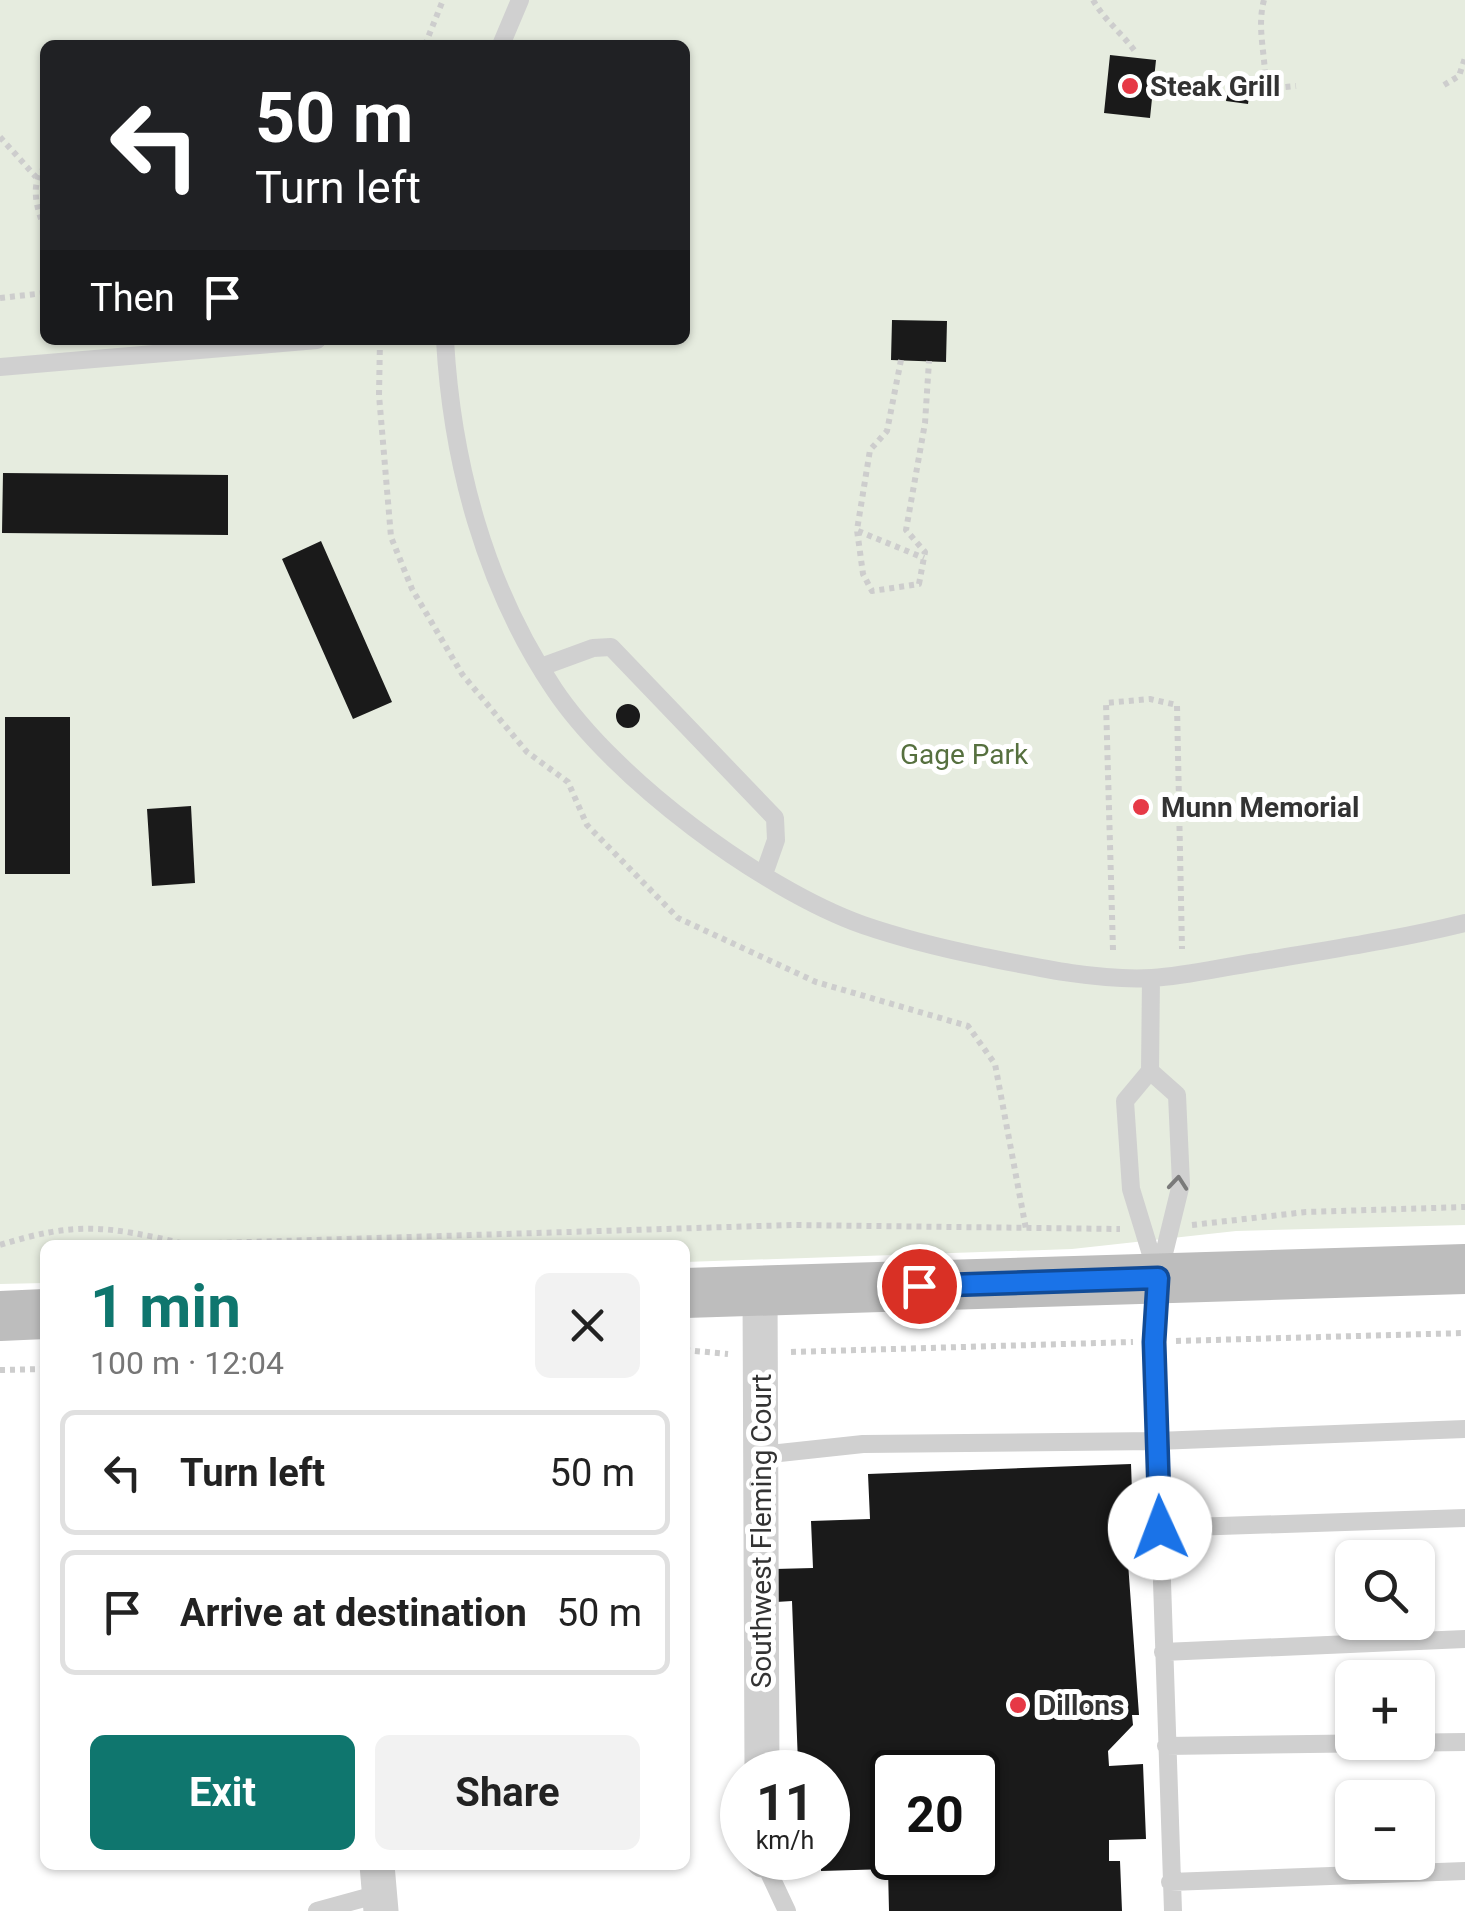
<!DOCTYPE html>
<meta charset="utf-8">
<style>
:root{--surface:#fff;--page:#f2f2f2;--text:#222;--muted:#767676;--line:#e0e0e0;--accent:#0f766e}
body{margin:0;font-family:Roboto,sans-serif;background:var(--page);color:var(--text);height:100vh;display:flex;flex-direction:column;font-size:38px;white-space:nowrap}
*{box-sizing:border-box;margin:0}
p{font-size:32px;color:var(--muted)}
.icon{flex:none;width:55px;height:55px;fill:none;stroke:currentColor;stroke-width:2;stroke-linecap:round;stroke-linejoin:round}
.map{position:relative;flex:1;overflow:hidden}
.sheet{position:absolute;left:40px;top:1240px;width:650px;height:630px;display:flex;flex-direction:column;background:var(--surface);border-radius:15px;box-shadow:0 2px 8px #0004}
.sheet>*{flex:none}
.top-card{position:absolute;left:40px;top:40px;width:650px;height:305px;border-radius:15px;box-shadow:0 2px 8px #0004;background:#202124;color:#fff;overflow:hidden}
.buttons{position:absolute;left:1335px;top:1540px;display:grid;gap:20px}
.buttons a{display:grid;place-items:center;width:100px;height:100px;border-radius:15px;background:var(--surface);box-shadow:0 2px 8px #0004;font-size:50px}
.speed{position:absolute;left:720px;top:1750px;display:flex;gap:20px;font-size:50px;font-weight:700;text-align:center}
.speed>*{display:grid;place-content:center;width:130px;height:130px;border-radius:50%;background:var(--surface);box-shadow:0 2px 8px #0004;line-height:1}
.speed small{font-size:25px;font-weight:400}
.speed .limit{border:5px solid #111;border-radius:15px;background:#fff;color:#111}
.pin{position:absolute;display:grid;place-items:center;width:85px;height:85px;color:#fff;margin:-42px;border:5px solid #fff;border-radius:50%;box-shadow:0 2px 10px #0007}
.me{position:absolute;width:110px;margin:-55px;rotate:358deg;stroke-linejoin:round;filter:drop-shadow(0 0 8px #0008)}
.turn{display:flex;align-items:center;gap:35px;height:210px;padding:0 50px;font-size:45px}
.turn .icon{width:130px;height:130px;stroke-width:2.5}
.turn b{display:block;font-size:70px;line-height:85px}
.then{display:flex;align-items:center;height:95px;padding:0 50px;background:#0003;gap:20px;font-size:38px}
.round{display:grid;place-items:center;flex:none;width:105px;height:105px;border-radius:15px;background:var(--page)}
.headline{display:flex;align-items:center;justify-content:space-between;height:170px;padding:0 50px}
h1{font-size:60px;font-weight:700;line-height:75px;color:var(--accent)}
.primary-button{display:flex;gap:20px;margin-top:auto;padding:20px 50px}
.primary-button a{flex:1;height:115px;border-radius:15px;background:var(--accent);color:#fff;font-size:40px;font-weight:700;line-height:115px;text-align:center}
.primary-button a+a{background:var(--page);color:var(--text)}
ul{padding:0;list-style:none}
li{display:flex;align-items:center;gap:30px;height:125px;margin:0 20px 15px;padding:0 30px;border:5px solid var(--line);border-radius:15px}
li div{flex:1}
li b{display:block;font-size:38px}
li em{font-style:normal}
.map>svg:first-child{display:block}
.green{fill:#e6ecdf;fill-rule:evenodd}
.building{fill:#1a1a1a;fill-rule:evenodd}
.lines{fill:none;stroke-linecap:round;stroke-linejoin:round}
.path{stroke:#cdcdcd;stroke-width:6;stroke-dasharray:5 5;stroke-linecap:butt}
.lane{stroke:#d0d0d0;stroke-width:18}
.street{stroke:#d0d0d0;stroke-width:35}
.secondary{stroke:#bdbdbd;stroke-width:50}
.oneway{stroke:#7a7a7a}
.route-casing{stroke:#114b97;stroke-width:25}
.route{stroke:#1a73e8;stroke-width:18}
.poi-dot{fill:#e63946;stroke:#fff;stroke-width:4}
.labels{text-anchor:middle;dominant-baseline:central;stroke-width:10;stroke-linejoin:round;paint-order:stroke}
.poi-label{font-size:28px;font-weight:bold;fill:#333;stroke:#fff;text-anchor:start}
.park-label{font-size:28px;fill:#56703f;stroke:#fff}
.street-label{font-size:28px;fill:#333;stroke:#fff}
</style>
<div class="map">
<svg width="1465" height="1911" viewBox="0 0 1465 1911">
<rect width="100%" height="100%" fill="#fff"/>
<path class="green" d="M0,0H1465V1225L1236,1231L1072,1249L685,1262V1245H45V1283L0,1284ZM45,45H685V340H45Z"/>
<path class="building" d="M1110,55L1156,60L1150,118L1104,113Z
M1230,78L1251,82L1248,104L1226,101Z
M892,320L947,321L946,362L891,360Z
M3,473L228,475V535L2,533Z
M321,541L392,702L353,719L282,559Z
M616 716a12 12 0 1 1 24 0a12 12 0 1 1-24 0Z
M5,717H70V874H5Z
M191,806L195,883L152,886L147,809Z
M1131,1464L1134,1548L1127,1549L1139,1715H1132L1133,1725L1108,1751L1109,1766L1143,1764L1146,1839L1109,1840V1861H1120L1122,1911H889L888,1869L821,1871V1858H828V1772H783L782,1765L798,1764L792,1601L776,1602L775,1569L813,1568L811,1521L870,1519L868,1474ZM892,1772H978V1858H892Z"/>
<g class="lines">
<path class="path" d="M1093,0C1105,21 1123,34 1137,54
M1264,0C1256,30 1267,58 1265,89L1296,86
M425,45L443,0
M1444,85L1459,76L1465,58
M0,137L36,177
M45,167C29,184 37,209 45,230
M0,298L45,293
M380,340L379,395L391,537L412,589L462,674L527,752L568,782L587,825L678,918L816,982L968,1026L995,1064L1026,1229
M901,360L887,431L870,450L857,530L863,574L872,591L919,584L925,552L906,530L925,423L929,361
M858,531L924,558
M1113,950L1106,703L1150,699L1177,705L1182,949
M1192,1225L1306,1212L1465,1207
M0,1245C76,1221 108,1226 185,1244L792,1225L1120,1229
M1176,1341L1465,1333
M685,1350L728,1354
M791,1352L1133,1342
M0,1370L45,1369"/>
<path class="lane" d="M501,45L520,0
M445,340C452,463 485,586 554,689C614,779 762,889 863,925C901,938 941,948 980,956C1034,967 1097,981 1152,978C1187,976 1223,967 1257,962C1327,950 1396,940 1465,923
M0,367L317,340
M541,667L593,648L611,647L775,818L776,840L764,874
M1151,978L1150,1071L1125,1101L1131,1189L1157,1274
M1150,1071L1177,1095L1181,1184L1158,1278L1154,1342L1173,1911
M761,1455L863,1444L1157,1441L1465,1429
M1160,1528L1465,1518
M1163,1652L1465,1639
M1166,1746L1465,1742
M763,1860L787,1911
M1170,1882L1465,1871
M317,1911L379,1894"/>
<path class="street" d="M760,1290L762,1772
M763,1858V1860
M377,1865L381,1911"/>
<path class="secondary" d="M685,1293L1465,1269
M0,1316L45,1314"/>
</g>
<defs><path id="oneway-chevron" d="M-2-3.5L2.5 0L-2 3.5" fill="none" stroke-width="1.6" stroke-linecap="round" stroke-linejoin="round" transform="scale(2.5)"/></defs>
<use class="oneway" href="#oneway-chevron" transform="translate(1178 1183) rotate(-85)"/>
<g class="lines">
<g class="route-casing">
<path id="route" d="M919,1286L1158,1278L1154,1342L1160,1528"/>
</g>
<use href="#route" class="route"/>
</g>
<g class="poi-dot">
<circle cx="1130" cy="86" r="10"/>
<circle cx="1141" cy="807" r="10"/>
<circle cx="1018" cy="1705" r="10"/>
</g>
<g class="labels">
<g class="poi-label">
<text x="1150" y="86">Steak Grill</text>
<text x="1161" y="807">Munn Memorial</text>
<text x="1038" y="1705">Dillons</text>
</g>
<g class="park-label">
<text x="964" y="754">Gage Park</text>
</g>
<g class="street-label">
<text transform="translate(761 1531) rotate(-90)">Southwest Fleming Court</text>
</g>
</g>
</svg>
<div class="buttons">
<a><svg class="icon" aria-label="search" viewBox="0 0 24 24"><circle cx="10" cy="10" r="6"/><path d="M15 15l6 6"/></svg></a>
<a>+</a>
<a>−</a>
</div>
<div class="speed"><div>11<small>km/h</small></div><div class="limit">20</div></div>
<div class="pin" style="left:919px;top:1286px;background:#d93025"><svg class="icon" aria-label="arrive" viewBox="0 0 24 24"><path d="M6 21V4h12l-3 4 3 4H6"/></svg></div>
<svg class="me" style="left:1160px;top:1528px" viewBox="-20 -20 40 40"><circle r="19" fill="#fff"/><path d="M0-13L10 11 0 6-10 11z" fill="#1a73e8"/></svg>
<div class="top-card">
<div class="turn"><svg class="icon" aria-label="left" viewBox="0 0 24 24"><path d="M17 20v-9H6M10 6l-5 5 5 5"/></svg><div><b>50 m</b>Turn left</div></div>
<div class="then">Then<svg class="icon" aria-label="arrive" viewBox="0 0 24 24"><path d="M6 21V4h12l-3 4 3 4H6"/></svg></div>
</div>
<section class="sheet">
<div class="headline"><div><h1>1 min</h1><p>100 m · 12:04</p></div><a class="round"><svg class="icon" aria-label="close" viewBox="0 0 24 24"><path d="M6 6l12 12M18 6L6 18"/></svg></a></div>
<ul>
<li><svg class="icon" aria-label="left" viewBox="0 0 24 24"><path d="M17 20v-9H6M10 6l-5 5 5 5"/></svg><div><b>Turn left</b></div><em>50 m</em></li>
<li><svg class="icon" aria-label="arrive" viewBox="0 0 24 24"><path d="M6 21V4h12l-3 4 3 4H6"/></svg><div><b>Arrive at destination</b></div><em>50 m</em></li>
</ul>
<div class="primary-button"><a>Exit</a><a>Share</a></div>
</section>
</div>
